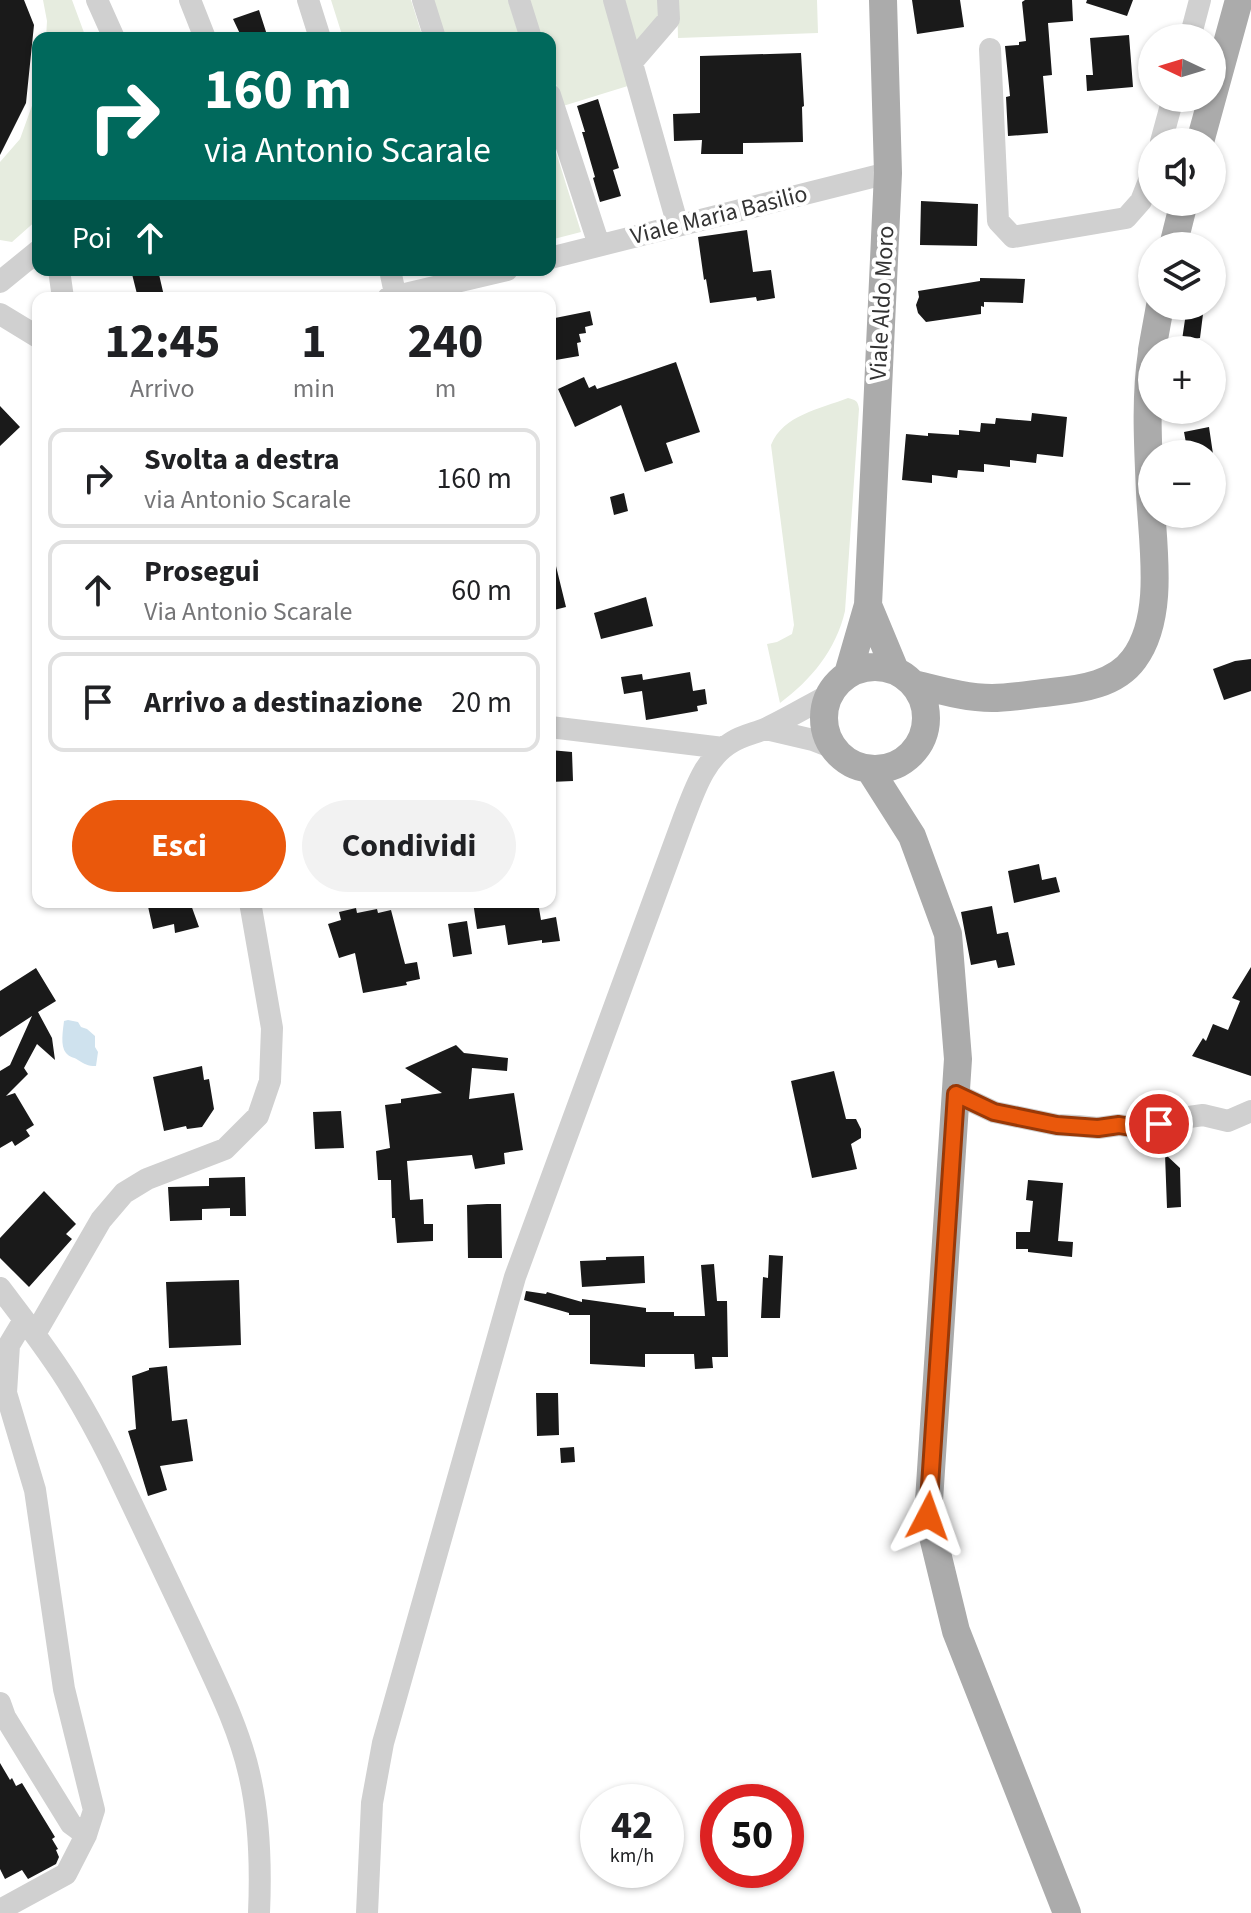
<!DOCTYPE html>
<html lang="it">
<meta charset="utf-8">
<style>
:root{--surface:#fff;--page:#f2f2f2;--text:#202124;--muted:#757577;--line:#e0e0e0;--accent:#ea580c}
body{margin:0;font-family:"Source Sans 3",sans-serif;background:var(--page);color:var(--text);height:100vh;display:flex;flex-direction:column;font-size:30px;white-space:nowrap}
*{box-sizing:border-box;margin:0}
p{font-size:26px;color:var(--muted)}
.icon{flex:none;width:44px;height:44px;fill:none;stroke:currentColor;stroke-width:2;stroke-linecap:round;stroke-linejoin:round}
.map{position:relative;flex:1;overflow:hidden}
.side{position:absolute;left:32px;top:292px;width:524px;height:616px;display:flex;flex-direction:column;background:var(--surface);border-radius:16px;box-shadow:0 2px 6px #0004}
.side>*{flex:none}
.banner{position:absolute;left:32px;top:32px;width:524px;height:244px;border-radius:16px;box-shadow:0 2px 6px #0004;background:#00695c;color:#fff;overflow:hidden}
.needle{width:52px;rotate:274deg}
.tools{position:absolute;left:1138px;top:24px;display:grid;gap:16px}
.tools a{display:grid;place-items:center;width:88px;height:88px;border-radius:50%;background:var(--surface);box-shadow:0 2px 6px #0004;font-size:40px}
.speed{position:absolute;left:580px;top:1784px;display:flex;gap:16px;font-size:40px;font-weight:700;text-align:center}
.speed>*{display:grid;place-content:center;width:104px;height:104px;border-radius:50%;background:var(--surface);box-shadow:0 2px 6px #0004;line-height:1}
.speed small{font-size:20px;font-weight:400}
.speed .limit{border:12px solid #d22;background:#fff;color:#111}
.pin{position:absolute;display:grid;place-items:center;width:68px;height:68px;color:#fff;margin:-34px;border:4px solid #fff;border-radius:50%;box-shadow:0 2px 8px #0007}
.me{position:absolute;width:88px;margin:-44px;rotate:4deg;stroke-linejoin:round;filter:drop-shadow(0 0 6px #0008)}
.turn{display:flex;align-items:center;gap:28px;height:168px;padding:0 40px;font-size:36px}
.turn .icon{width:104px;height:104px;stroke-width:2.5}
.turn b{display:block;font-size:56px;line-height:68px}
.then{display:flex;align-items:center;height:76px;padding:0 40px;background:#0003;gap:16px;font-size:30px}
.eta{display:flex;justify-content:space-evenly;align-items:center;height:136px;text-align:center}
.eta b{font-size:48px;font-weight:700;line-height:56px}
.button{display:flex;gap:16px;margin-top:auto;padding:16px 40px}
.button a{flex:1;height:92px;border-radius:48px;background:var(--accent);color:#fff;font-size:32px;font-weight:700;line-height:92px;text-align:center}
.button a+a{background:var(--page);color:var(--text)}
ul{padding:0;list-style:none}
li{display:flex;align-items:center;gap:24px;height:100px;margin:0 16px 12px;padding:0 24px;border:4px solid var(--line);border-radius:16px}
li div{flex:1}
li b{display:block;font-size:30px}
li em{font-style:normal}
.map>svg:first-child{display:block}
.green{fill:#e6ecdf}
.water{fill:#cfe2ee}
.building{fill:#1a1a1a}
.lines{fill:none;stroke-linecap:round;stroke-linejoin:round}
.minor{stroke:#d0d0d0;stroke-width:22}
.major{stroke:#ababab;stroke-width:28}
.route-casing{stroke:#983908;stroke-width:20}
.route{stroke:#ea580c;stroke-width:14}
.labels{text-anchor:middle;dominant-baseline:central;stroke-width:8;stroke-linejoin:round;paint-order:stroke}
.street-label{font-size:24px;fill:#333;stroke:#fff}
</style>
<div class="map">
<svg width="1251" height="1913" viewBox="0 0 1251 1913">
<rect width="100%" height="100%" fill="#fff"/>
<path class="green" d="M43,0H72L86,38H46L47,21Z
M331,0H411L423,38H343Z
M433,0H508L520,38H445Z
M529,0H604L631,85L563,106L550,65V38H541Z
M621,0H663L664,10L638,44Z
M677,0H817L818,33L678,38Z
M38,89V219L12,242L0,240V162L20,139Z
M550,133L581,232L550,240Z
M848,398C856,400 858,401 859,409L845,611C836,650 811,680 780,703L767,644L777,642L792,634L794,625L771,445C783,415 820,409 848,398Z"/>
<path class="water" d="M68,1020L78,1022L81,1027L87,1029L95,1036V1047L98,1052L96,1066C87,1066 85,1064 78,1060C74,1057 70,1058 66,1053C60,1046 63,1030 64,1021Z"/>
<path class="building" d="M0,0H24L34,25L26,103L0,155Z
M912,0H960L964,27L917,34Z
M1025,0H1072L1073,21L1048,23L1052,75L1043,76L1048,133L1008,136L1006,97L1010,96L1005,46L1019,45V42L1026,41L1022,2Z
M1087,0H1133L1127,16L1086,3Z
M259,10L268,38H242L233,19Z
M1129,35L1133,87L1087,91L1086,75H1093L1090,38Z
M801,53L804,106L802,107L803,142L743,143V154H701L702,140L674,141L673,114L700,113V56Z
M598,99L619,168L613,170L621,196L600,202L593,178L595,177L582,132H585L577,106Z
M921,201L978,204L977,246L920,245Z
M747,230L753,272L771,270L775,298L757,301L756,297L710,303L706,279L704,280L698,237Z
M131,270H158L164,296L138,298Z
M980,278L1025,279L1023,303L984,302V307L981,306V314L926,322L918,313L916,305L919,297L918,291L980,281Z
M1187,306H1204L1200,338L1182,340Z
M590,311L593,325L585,327L586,333L579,334L581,342L577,343L579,356L550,361V319Z
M676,362L700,432L666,443L673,463L645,472L621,405L575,427L558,389L584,377L589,388L595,385L597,389Z
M0,406L20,427L0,446Z
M1032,413L1067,417L1063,457L1037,454L1036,463L1010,460V467L984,464V472L958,470L957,478L932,475V483L902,480L906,434L928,436V433L959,435V430L980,432L981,423L995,424L996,418L1031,421Z
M1209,427L1213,454H1188L1184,432Z
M624,493L628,511L614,515L610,497Z
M555,562L566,607L550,611V563Z
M646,597L653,626L601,639L594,613Z
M1251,659V691L1224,700L1213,669L1235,661Z
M690,672L693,691L705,689L707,704L697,706L698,711L646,720L642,691L624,694L621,677L642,674L643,680Z
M550,750L572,752L573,781L550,782Z
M1039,864L1042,880L1056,877L1060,892L1014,903L1008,871Z
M147,902H190L199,927L175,933L174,924L153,929Z
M473,902H538L541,920L556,917L560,941L542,943V940L508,945L505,925L477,929Z
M992,906L997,934L1008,932L1015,965L998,968L996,960L971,965L961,912Z
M356,908L357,913L377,909L378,913L391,910L405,964L417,962L420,979L406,982L407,985L363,993L355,953L339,958L328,924L341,920L339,912Z
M467,921L472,954L453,957L448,924Z
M1251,967V1076L1192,1056L1203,1038L1206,1041L1213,1024L1228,1030L1240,1001L1232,998Z
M36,968L56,1001L38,1012L52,1038L55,1060L37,1044L24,1068L28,1074L6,1096L15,1093L34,1125L26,1130L30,1136L15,1146L12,1141L0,1148V1071L10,1065L32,1016L0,1037V991Z
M456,1045L464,1053L508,1058L507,1071L472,1068L469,1099L514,1093L523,1150L504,1153L505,1164L475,1169L472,1155L407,1161L410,1200L423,1199L424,1224H433V1241L397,1243L395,1218H392L391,1180H378L376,1151L390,1148L385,1105L401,1103V1099L442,1093L405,1068Z
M202,1066L204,1080L209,1079L214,1109L202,1127L187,1129L186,1126L164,1131L153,1077Z
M834,1071L846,1119H856L861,1129V1138L851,1144L857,1169L812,1178L791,1081Z
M341,1111L344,1148L315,1149L313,1112Z
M1165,1154L1180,1168L1181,1207L1167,1208Z
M245,1177L246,1216H230V1208L202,1209V1220L170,1221L168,1187L209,1186V1178Z
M1028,1180L1063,1183L1058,1241L1073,1242L1072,1257L1028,1252V1249H1016V1232H1030L1033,1201L1026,1200Z
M44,1191L76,1224L66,1234L72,1239L29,1287L0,1258V1238Z
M487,1204H501L502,1258H468L467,1205Z
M769,1255L783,1256L780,1318H761L763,1277L768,1278Z
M644,1256L645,1283L582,1287L580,1261L606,1260V1257Z
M714,1264L717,1301H727L728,1357H712L713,1368L695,1369L694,1354H645V1367L590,1364V1315H569V1313L524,1300L526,1291L546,1294L547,1292L582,1302V1299L646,1308V1312H674V1316H705L701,1265Z
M239,1280L241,1345L169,1348L166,1282Z
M167,1366L172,1421L187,1419L193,1461L160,1466L167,1490L148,1496L128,1431L136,1429L132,1376L149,1370V1368Z
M536,1393H558L559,1435L537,1436Z
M574,1447L575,1462L561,1463L560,1448Z
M0,1763L10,1780L12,1778L16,1786L22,1783L55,1837L52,1839L58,1849L56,1850L59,1857L56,1864L28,1879L22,1870L5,1879L0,1869Z"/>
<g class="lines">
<path class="minor" d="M97,0L114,38
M190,0L205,38
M308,0L320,38
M423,0L435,38
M519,0L531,38
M614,0L678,226
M1190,38L1200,0
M990,49L998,221L1013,237L1126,218L1141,201L1152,173
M632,62L669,19L668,0
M550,95L599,245
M1161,142L1173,98
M550,258L888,173
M59,270L63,298
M390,270L396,298
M0,282L38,251
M388,298L507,270
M0,314L38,337
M550,727L723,748
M766,729L813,740L831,747
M956,1094L994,1112L1057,1125L1078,1126L1098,1128L1119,1125L1143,1129L1175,1119L1203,1115L1228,1121L1251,1111
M0,1288C25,1321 51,1354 72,1389C86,1412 99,1436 111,1460C139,1519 167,1578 195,1637C215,1681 238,1725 249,1773C260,1819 261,1867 259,1913
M35,1334L101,1220L124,1193L147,1179L225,1149L258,1116L270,1081L272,1028L250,902
M0,1703L5,1717L71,1824L86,1835
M0,1910L66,1874L86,1835L94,1810L64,1689L35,1490L6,1393L9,1345L24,1320
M367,1913L372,1803L383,1743L515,1277L683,820C694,792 704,758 732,742C743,735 756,733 767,728C788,718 808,706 829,695"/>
<path class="major" d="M1200,142L1239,0
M1173,246L1184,202
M1152,350L1160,306
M868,605L895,670
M824 718a51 51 0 1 1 102 0a51 51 0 1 1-102 0Z
M848,674L868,605L888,173L883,0
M914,684C939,690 966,698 992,698C1012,698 1032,694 1052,692C1082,689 1116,684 1134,659C1166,616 1152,542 1150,492C1148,446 1145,398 1152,352
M870,770L912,836L948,934L958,1059L928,1516L956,1631L1067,1913"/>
</g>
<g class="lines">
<g class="route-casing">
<path id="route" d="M928,1516L956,1094L994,1112L1057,1125L1098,1128L1119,1125L1143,1129L1159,1124"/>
</g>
<use href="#route" class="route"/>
</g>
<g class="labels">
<g class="street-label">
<text transform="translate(719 215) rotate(-14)">Viale Maria Basilio</text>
<text transform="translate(882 303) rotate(-87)">Viale Aldo Moro</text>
</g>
</g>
</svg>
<div class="tools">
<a><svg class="needle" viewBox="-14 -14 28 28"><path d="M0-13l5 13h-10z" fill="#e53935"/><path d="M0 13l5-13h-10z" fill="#757577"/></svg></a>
<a><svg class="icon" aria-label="sound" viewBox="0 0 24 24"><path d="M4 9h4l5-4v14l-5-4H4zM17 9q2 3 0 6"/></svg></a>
<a><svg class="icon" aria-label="layers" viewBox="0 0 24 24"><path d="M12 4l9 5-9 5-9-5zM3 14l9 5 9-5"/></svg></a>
<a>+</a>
<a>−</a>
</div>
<div class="speed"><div>42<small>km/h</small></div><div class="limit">50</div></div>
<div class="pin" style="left:1159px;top:1124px;background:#d93025"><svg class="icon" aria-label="arrive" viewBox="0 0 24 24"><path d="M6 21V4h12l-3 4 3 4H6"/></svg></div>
<svg class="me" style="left:928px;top:1516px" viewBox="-20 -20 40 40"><path d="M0-17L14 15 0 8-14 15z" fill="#ea580c" stroke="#fff" stroke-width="4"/></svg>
<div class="banner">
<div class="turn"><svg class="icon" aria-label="right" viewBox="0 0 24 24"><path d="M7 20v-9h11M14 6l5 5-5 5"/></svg><div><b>160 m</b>via Antonio Scarale</div></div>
<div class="then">Poi<svg class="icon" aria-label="ahead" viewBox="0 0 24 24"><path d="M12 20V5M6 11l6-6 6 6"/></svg></div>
</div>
<section class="side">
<div class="eta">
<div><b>12:45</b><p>Arrivo</p></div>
<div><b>1</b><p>min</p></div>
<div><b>240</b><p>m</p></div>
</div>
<ul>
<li><svg class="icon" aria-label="right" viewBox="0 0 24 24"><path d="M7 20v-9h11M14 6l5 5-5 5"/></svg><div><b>Svolta a destra</b><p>via Antonio Scarale</p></div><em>160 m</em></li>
<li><svg class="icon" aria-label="ahead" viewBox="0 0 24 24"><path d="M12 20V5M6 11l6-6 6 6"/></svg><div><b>Prosegui</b><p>Via Antonio Scarale</p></div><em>60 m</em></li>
<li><svg class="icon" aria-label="arrive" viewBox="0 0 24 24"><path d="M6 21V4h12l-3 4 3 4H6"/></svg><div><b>Arrivo a destinazione</b></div><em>20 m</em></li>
</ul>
<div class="button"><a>Esci</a><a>Condividi</a></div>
</section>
</div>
